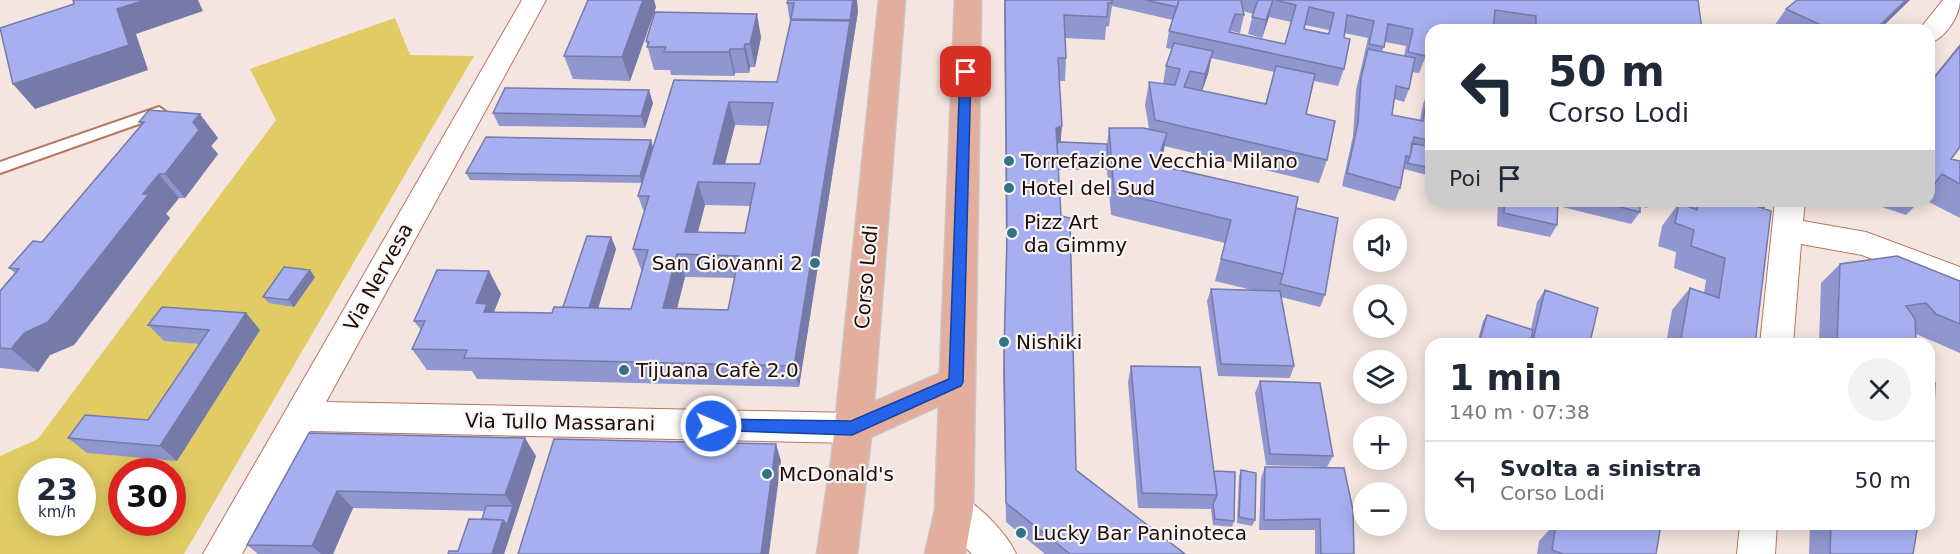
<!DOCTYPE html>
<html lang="it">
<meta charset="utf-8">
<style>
:root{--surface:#fff;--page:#f2f2f3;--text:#1f2937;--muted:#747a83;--line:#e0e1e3}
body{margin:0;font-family:"DejaVu Sans",sans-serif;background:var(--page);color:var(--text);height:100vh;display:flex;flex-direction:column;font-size:22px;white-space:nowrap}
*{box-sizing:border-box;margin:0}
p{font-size:20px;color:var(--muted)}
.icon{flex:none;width:33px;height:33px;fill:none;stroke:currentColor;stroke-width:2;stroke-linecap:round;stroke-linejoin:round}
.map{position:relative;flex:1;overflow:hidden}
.panel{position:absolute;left:1425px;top:338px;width:510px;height:192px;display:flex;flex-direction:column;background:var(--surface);border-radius:18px;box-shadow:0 3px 15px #0003}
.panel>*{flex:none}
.top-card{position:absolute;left:1425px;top:24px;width:510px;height:183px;border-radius:18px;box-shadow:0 3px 15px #0003;background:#fff;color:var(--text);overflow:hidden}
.buttons{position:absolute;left:1353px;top:218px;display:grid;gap:12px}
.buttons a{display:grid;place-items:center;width:54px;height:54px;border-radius:50%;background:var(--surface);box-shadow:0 3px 15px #0003;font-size:30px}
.speed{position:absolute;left:18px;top:458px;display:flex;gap:12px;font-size:30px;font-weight:700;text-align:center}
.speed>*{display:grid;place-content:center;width:78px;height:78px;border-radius:50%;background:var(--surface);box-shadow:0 3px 15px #0003;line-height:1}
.speed small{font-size:15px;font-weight:400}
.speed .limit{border:9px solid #d22;background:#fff;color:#111}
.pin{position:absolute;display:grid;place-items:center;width:51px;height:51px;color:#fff;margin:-26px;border-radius:12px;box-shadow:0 3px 9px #0006}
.me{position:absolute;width:66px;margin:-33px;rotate:91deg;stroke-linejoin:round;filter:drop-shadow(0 0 4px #0008)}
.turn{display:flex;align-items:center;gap:21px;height:126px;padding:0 24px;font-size:27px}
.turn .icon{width:78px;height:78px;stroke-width:2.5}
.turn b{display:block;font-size:42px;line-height:51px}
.then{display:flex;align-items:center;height:57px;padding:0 24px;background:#0003;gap:12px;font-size:22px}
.round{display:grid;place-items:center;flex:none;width:63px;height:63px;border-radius:32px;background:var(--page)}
.overview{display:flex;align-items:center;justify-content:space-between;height:102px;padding:0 24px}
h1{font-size:36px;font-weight:800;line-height:45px}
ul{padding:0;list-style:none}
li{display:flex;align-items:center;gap:18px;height:78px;padding:0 24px;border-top:2px solid var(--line)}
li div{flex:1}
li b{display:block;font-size:22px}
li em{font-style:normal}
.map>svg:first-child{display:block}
.green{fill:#e0cb64;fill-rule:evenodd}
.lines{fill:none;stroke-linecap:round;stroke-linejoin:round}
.lane-casing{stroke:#b9755f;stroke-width:4}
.street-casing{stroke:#b9755f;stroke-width:2}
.primary-casing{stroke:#cac4c3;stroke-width:3}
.lane{fill:#fff;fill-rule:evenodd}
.street{fill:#fff;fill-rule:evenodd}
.primary{fill:#e3ae9d;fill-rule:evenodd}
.wall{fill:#9096ce;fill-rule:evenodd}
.shaded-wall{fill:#757aa8}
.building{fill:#a7aff0;stroke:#757aa8;stroke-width:1.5;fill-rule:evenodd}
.route{fill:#2563eb;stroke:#184099;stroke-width:1.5}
.poi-dot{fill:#327486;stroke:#f6f6f6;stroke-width:2}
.labels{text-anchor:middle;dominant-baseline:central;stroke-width:4.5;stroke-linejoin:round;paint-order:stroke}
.poi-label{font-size:20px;fill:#240a04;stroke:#f6f6f6;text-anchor:start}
.street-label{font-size:20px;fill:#240a04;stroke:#f6f6f6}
</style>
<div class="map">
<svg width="1960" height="554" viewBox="0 0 1960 554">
<rect width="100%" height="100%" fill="#f5e5e0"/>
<path class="green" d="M395,18L410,55L474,56L184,554H0V456L38,439L276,120L250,69ZM32,471H82V522H32ZM122,471H172V522H122Z"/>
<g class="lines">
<g class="lane-casing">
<path id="lane" d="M159,107L166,112L164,115L0,173V162Z"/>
</g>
<g class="street-casing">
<path id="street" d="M522,0H546L326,402L852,413L864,417L870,428L864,439L852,443L310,431L242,554H203Z
M1943,0H1960C1960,16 1945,39 1929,43V30H1919Z
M1775,201H1805L1803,221L1866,232L1960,267V292L1862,255L1801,244L1793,344H1760Z
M954,493C976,501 1007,533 1016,554H972L941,522L935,510L941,498Z
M1740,524H1777L1775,554H1737Z"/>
</g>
<g class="primary-casing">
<path id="primary" d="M879,0H905L874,402L940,373L955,0H981L973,510L965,554H925L935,510L939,406L871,437L857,554H817L832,454Z"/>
</g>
<use href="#lane" class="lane"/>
<use href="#street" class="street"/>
<use href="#primary" class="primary"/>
</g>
<path class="wall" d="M788,0L858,11L799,387L477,379L472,371L427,370L412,349L421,330L414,321L489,271L501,294L494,312L552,313L562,307L611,237L616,249L598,308L631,309L642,272L633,249L644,212L638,196L642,183L470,180L466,173L653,147L674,80L777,82L790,22L787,3ZM735,125L768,126L760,164H725ZM705,205L750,206L745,233L698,232ZM685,277L735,278L728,310L677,309Z
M1004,0H1698L1702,30H1504L1494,28L1431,30V52L1426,50V56L1419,73L1412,72L1409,89L1404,102L1394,99L1392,115L1420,120L1423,104L1428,92H1431V176L1404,169L1400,188L1395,201L1342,186L1353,136L1356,90L1368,38L1344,33V69L1338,86L1314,81L1306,114L1327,160L1319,183L1164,146L1163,156L1166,167L1296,208L1325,295L1320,307L1281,297L1294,366L1290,378L1218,376L1207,301L1211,289L1252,290L1215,281L1225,243L1111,215L1107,170H1058L1076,470L1185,554H1045L1006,522L1003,373L1006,259ZM1112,6L1173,20L1169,31L1166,48L1172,49L1166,66L1163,84L1149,82L1145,105L1149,129L1109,128L1107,144L1061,142L1059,81H1065L1066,58L1065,38L1105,40L1106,27L1109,26ZM1243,11L1253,14L1248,34L1262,38L1269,17L1291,22L1285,44L1231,33V31L1240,33L1244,15ZM1305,25L1329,30L1328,34L1304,29ZM1385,42L1406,46L1404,56L1382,52ZM1211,58L1274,72L1265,104L1202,91L1208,74Z
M1797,0H1910L1879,30H1782L1774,26L1786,9Z
M656,7L630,81L573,79L564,56Z
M761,37L755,67H750L749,73H735L734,76L671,75L670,70H654L646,41Z
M1960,44V147L1951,159L1960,161V218L1927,201H1929V82Z
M653,103L645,128L499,126L493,113Z
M149,110L218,138L211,146L218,154L185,198H179L166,214L170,218L74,345L50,355L38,372L0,368V291L15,273L9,268L42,242L142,125L139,122Z
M1498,201H1651L1647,208L1640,206V212L1631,224L1558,206L1557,225L1550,237L1497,226Z
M1686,201H1765L1755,344H1666L1672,310L1690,288L1704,293L1706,280L1674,268L1676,252L1658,246L1662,226L1679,203L1685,206Z
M1864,201H1920L1906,215Z
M1840,264L1960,281V353L1916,334V344H1819L1821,283Z
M315,277L294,307L269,303L263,297Z
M1545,290L1590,342L1595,344H1477L1483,321L1487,315L1531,329L1537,302Z
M246,313L260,330L177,461L87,453L68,438L148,420L199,344L164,341L148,325Z
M1131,366L1214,471L1234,521L1232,527L1213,525L1211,509L1138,508L1128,382Z
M1260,381L1333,456L1327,467L1266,465L1255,393Z
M309,433L536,456L504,554L458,551L482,519L485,511L353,508L333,554H258L247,545Z
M1265,467L1344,468L1354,554H1315V530H1259L1261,478Z
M1241,470L1255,520L1252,526L1237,523L1239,476Z
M1553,524H1661L1656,554H1537L1539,541L1552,527Z
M1810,524H1922L1918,526L1913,554H1809Z"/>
<path class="shaded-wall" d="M145,0H198L203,11L136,34L148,70L35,109L13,84L117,9Z
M643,0H654L656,7L630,81L622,57Z
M853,0H857L858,11L799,387L794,366Z
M1273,0L1269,17L1262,38L1266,20Z
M1906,0H1910L1879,30H1875Z
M757,14L761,37L755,67L750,44Z
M745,44L750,67L749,73L744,49Z
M730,49L735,73L734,76L729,52Z
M1213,51L1208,74L1200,97L1205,74Z
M649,90L653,103L645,128L641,116Z
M729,102L735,125L720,183L713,164Z
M200,114L218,138L211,146L218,154L185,198L165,174L193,122Z
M1062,126L1060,149L1055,144L1056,128Z
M1167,133L1163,156L1161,150Z
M651,140L653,147L642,183L640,176Z
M159,174L179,198L166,214L170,218L74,345L50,355L38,372L11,349Z
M698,182L705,205L692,254L685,232Z
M611,237L616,249L592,329L586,317Z
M677,254L685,277L671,330L663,308Z
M310,270L315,277L294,307L288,300Z
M489,271L501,294L493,314L499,325L476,303Z
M246,313L260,330L177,461L160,446Z
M525,438L536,456L504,554H492L503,520L513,506L505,495Z
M776,444L781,461L769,554H761Z
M337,491L353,508L333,554H321L312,546Z"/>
<path class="building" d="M73,0H145L117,9L129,45L13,84L0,28L74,4Z
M588,0H643L622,57L564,56Z
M788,0H853L850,20L791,19L794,3H787Z
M1005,0H1112V3H1108L1107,17L1064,15L1066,58H1058L1062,126L1056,128L1061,216L1070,218L1076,470L1185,554H1070L1006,503L1004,352L1007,237Z
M1145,0H1179L1177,7Z
M1179,0H1241L1244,15L1235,14L1229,32L1285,44L1296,5L1275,0H1698L1702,30H1536V16L1495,10L1493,30H1431V33L1428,32L1426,56L1408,52L1413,29L1388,24L1384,47L1369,44L1374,21L1347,15L1344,38L1350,39L1344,69L1169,31ZM1309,7L1334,13L1329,34L1304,29Z
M1258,0H1273L1266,20L1252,17Z
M1797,0H1906L1875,30H1832L1786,9Z
M655,12L757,14L750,44H745L744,49H730L729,52H664L666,47H647L649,42L646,41Z
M791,20L850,21L794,366L464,358L467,350L412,349L425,321H414L437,270L489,271L476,303L487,304L484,312L552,313L554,307L631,309L648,250L633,249L649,196H638L674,80L777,82ZM729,102L773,103L760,164H713ZM698,182L755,183L745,233L685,232ZM677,254L739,256L728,310L663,308Z
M1174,43L1213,51L1205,74L1190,71L1184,87L1266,104L1276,66L1315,74L1306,114L1335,121L1327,160L1155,120L1149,82L1175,85L1180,69L1166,66Z
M1960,46V147L1951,159L1960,161V184L1942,174L1929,191V84Z
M1368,49L1415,58L1409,89L1396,86L1392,115L1423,121L1428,92H1431V141L1414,137L1410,157L1406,156L1400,188L1347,173L1358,123L1361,78Z
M505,88L649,90L641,116L493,113Z
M149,110L200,114L193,122L199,130L165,174H159L143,194H149L48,322L24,333L11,349L0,348V291L19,269L9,268L33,241L42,242L144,122H139Z
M1109,128H1143L1167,133L1161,150L1166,167L1298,197L1283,274L1221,259L1231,220L1114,192Z
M486,137L651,140L640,176L466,173Z
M1061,142L1107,144L1108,163H1058L1057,143Z
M1412,143L1431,147V168L1407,163L1410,157Z
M1505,201H1558L1557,225L1504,213Z
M1596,201H1640V212Z
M1699,201H1741L1771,211L1755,344H1680L1690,288L1719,298L1725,258L1691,246L1694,230L1675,223L1679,203L1697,210Z
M1741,201H1765L1764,208Z
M1296,208L1338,218L1325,295L1280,284L1283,274Z
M587,236L611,237L589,308L563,307Z
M1897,256L1960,281V324L1936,314L1926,303L1906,306L1915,319L1916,344H1837L1840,264Z
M284,267L310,270L288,300L263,297Z
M1211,289L1280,291L1294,366L1221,364Z
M1545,290L1598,308L1590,342L1595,344H1532Z
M162,307L246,313L160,446L68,438L85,415L148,420L209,330L148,325Z
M1487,315L1533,330L1530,344L1479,343Z
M1131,366L1200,367L1217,495L1142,493Z
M1260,381L1320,383L1333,456L1270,454Z
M1929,381L1935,383L1929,519Z
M309,433L525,438L505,495L337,491L312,546L247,545Z
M554,439L776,444L761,554H518Z
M1265,467L1344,468L1353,510L1354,554H1321L1320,519L1264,520Z
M1241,470L1256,473L1255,520L1239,517Z
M1214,471L1235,472L1234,521L1215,519L1213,504L1217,495Z
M486,506H513L507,525L503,520L482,519Z
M469,519L503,520L492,554H448L449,551H458Z
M1556,524H1559L1566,526V524H1661L1656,554H1563L1552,550Z
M1831,524H1918L1913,554H1830Z"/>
<path class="route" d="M966,68L971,72L963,382L961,386L852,435L706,430L703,426L706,421L711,419L851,421L949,379L960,72Z"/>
<g class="poi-dot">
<circle cx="1009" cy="161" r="6"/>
<circle cx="1009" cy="188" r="6"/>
<circle cx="1012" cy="233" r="6"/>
<circle cx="815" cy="263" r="6"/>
<circle cx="1004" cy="342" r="6"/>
<circle cx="624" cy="370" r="6"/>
<circle cx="767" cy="474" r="6"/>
<circle cx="1021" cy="533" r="6"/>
</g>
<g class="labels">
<g class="poi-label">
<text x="1021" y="161">Torrefazione Vecchia Milano</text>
<text x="1021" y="188">Hotel del Sud</text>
<text x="1024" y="222">Pizz Art<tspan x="1024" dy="23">da Gimmy</tspan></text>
<text x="803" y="263" text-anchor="end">San Giovanni 2</text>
<text x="1016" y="342">Nishiki</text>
<text x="636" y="370">Tijuana Cafè 2.0</text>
<text x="779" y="474">McDonald's</text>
<text x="1033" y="533">Lucky Bar Paninoteca</text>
</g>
<g class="street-label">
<text transform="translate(378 277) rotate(-61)">Via Nervesa</text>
<text transform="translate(866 277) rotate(-85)">Corso Lodi</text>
<text transform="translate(560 422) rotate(1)">Via Tullo Massarani</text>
</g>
</g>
</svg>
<div class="buttons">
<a><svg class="icon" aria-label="sound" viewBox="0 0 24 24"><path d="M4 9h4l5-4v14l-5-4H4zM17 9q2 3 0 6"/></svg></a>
<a><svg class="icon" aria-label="search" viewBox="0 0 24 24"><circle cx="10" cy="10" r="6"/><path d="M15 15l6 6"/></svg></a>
<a><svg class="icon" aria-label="layers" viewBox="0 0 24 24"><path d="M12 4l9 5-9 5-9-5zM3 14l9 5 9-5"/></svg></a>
<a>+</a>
<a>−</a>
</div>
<div class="speed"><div>23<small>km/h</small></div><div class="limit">30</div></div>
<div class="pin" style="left:966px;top:72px;background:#d93025"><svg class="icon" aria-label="arrive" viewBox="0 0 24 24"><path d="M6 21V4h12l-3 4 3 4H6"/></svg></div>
<svg class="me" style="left:711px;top:426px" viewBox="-20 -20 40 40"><circle r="17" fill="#2563eb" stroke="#fff" stroke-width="3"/><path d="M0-11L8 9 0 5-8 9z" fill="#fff"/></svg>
<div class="top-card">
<div class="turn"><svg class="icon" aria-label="left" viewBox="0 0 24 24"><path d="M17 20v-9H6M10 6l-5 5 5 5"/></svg><div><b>50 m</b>Corso Lodi</div></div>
<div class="then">Poi<svg class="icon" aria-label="arrive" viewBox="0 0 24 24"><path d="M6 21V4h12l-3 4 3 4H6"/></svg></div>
</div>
<section class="panel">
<div class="overview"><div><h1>1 min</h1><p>140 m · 07:38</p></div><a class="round"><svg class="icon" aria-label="close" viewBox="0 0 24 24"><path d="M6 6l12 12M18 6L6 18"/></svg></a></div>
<ul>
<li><svg class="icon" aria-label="left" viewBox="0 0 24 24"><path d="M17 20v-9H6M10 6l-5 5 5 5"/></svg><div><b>Svolta a sinistra</b><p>Corso Lodi</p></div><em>50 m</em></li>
</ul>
</section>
</div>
